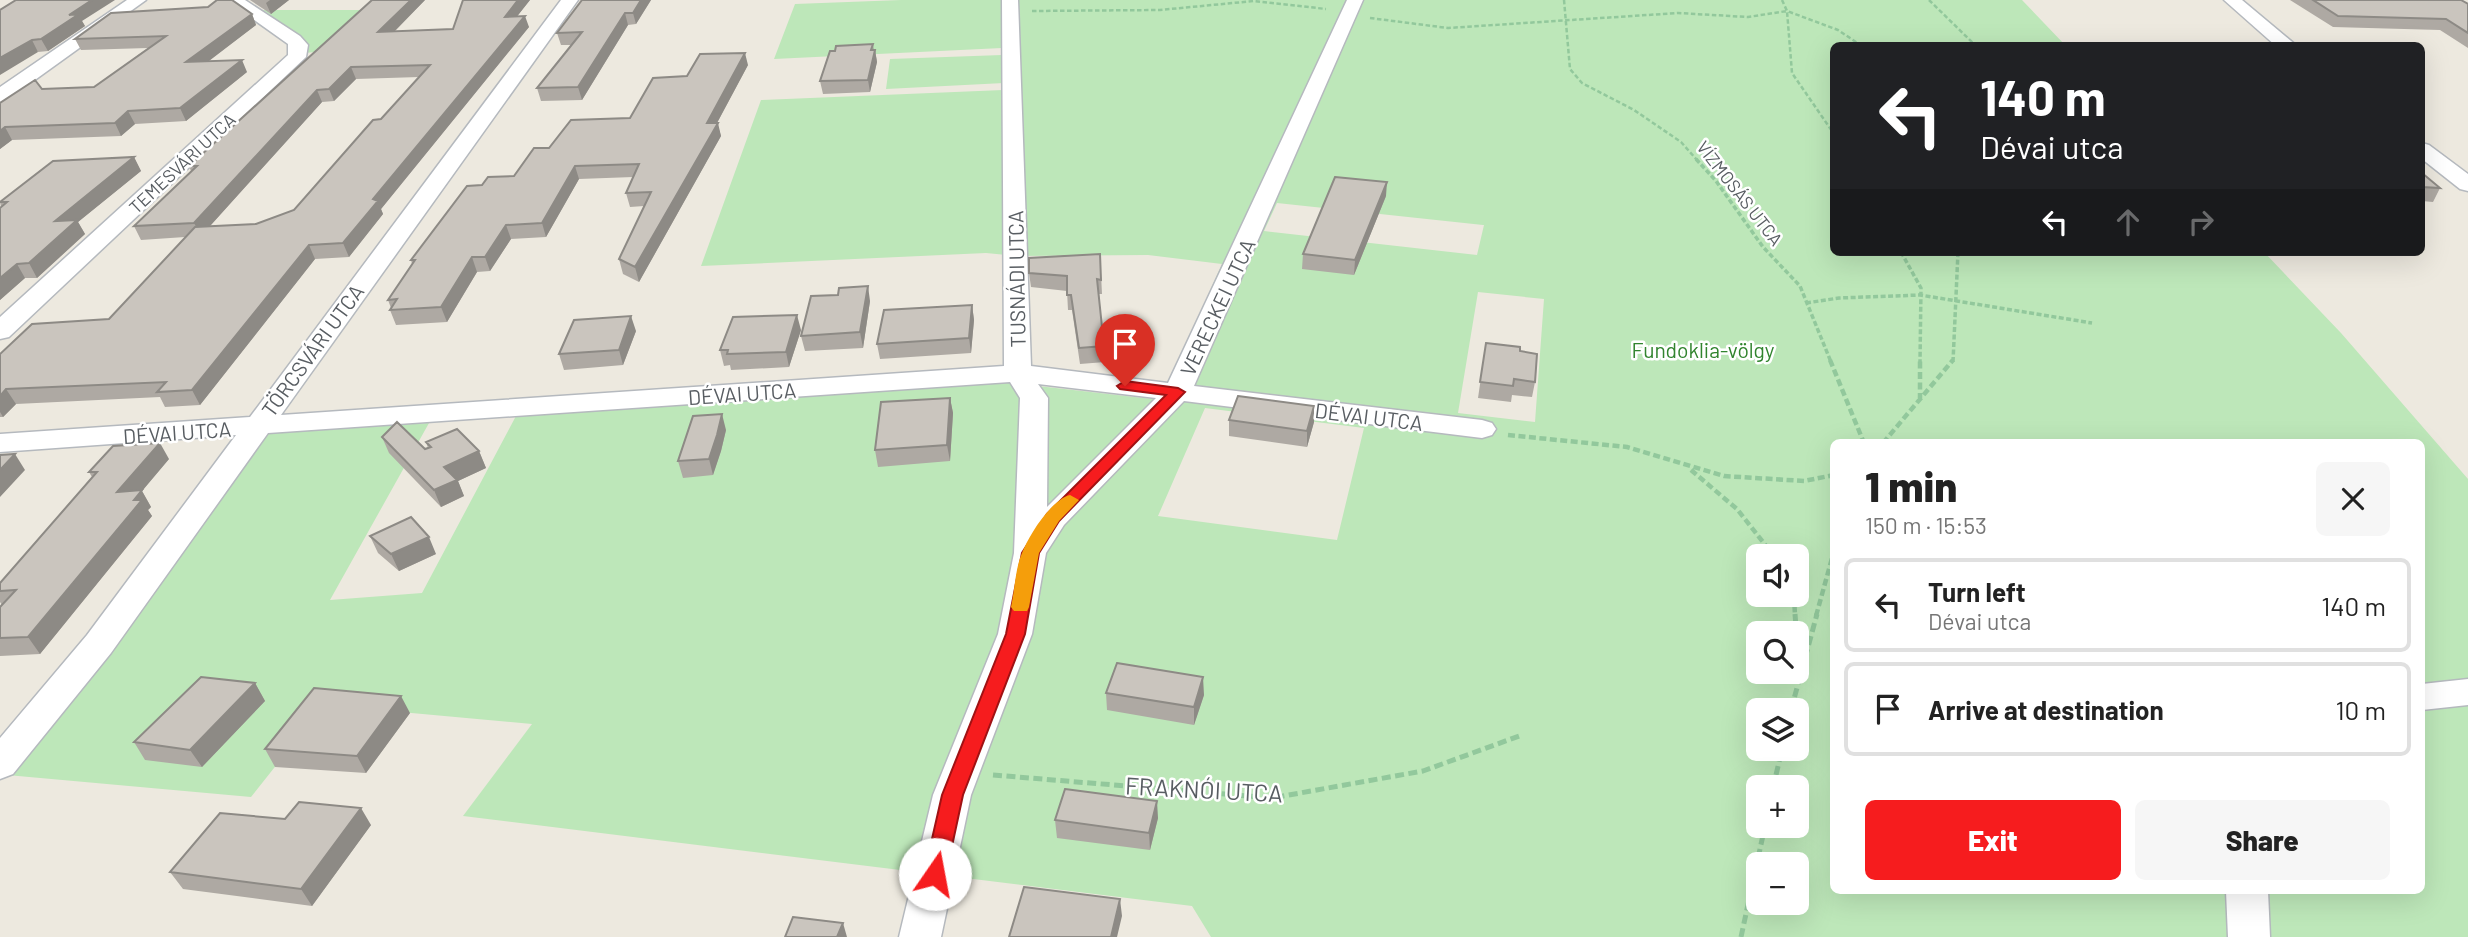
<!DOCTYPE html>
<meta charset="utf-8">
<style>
:root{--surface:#fff;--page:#f6f6f6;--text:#222;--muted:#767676;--line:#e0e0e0;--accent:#f61c1e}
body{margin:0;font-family:Barlow,sans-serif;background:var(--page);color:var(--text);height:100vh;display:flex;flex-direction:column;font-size:26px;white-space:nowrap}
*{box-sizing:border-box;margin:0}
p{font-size:23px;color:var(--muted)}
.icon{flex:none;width:38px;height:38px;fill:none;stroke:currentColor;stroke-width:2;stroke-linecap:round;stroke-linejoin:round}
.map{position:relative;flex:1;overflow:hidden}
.details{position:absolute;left:1830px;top:439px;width:595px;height:455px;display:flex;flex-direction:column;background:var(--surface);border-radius:10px;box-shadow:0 7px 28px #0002}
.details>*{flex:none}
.guide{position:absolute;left:1830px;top:42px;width:595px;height:214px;border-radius:10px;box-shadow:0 7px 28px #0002;background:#202124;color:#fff;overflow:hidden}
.fabs{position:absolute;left:1746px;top:544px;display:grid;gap:14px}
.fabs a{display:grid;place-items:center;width:63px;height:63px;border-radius:10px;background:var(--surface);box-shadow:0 7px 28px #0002;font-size:35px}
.pin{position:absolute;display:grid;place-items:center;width:60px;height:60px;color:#fff;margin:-72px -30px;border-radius:50% 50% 50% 0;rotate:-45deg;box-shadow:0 0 7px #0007}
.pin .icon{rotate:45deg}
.me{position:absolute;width:77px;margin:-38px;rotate:12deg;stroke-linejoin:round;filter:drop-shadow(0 0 5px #0008)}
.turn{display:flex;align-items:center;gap:24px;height:147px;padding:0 35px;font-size:32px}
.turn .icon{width:91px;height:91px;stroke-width:2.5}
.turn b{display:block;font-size:49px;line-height:60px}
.lanes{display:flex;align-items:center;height:66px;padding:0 35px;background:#0003;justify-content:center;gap:35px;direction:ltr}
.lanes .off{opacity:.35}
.round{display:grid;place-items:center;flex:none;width:74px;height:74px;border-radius:10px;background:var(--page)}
.headline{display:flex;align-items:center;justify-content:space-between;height:119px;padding:0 35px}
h1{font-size:42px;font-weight:800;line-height:52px}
.cta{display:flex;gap:14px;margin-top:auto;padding:14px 35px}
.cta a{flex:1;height:80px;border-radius:10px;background:var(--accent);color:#fff;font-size:28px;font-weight:800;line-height:80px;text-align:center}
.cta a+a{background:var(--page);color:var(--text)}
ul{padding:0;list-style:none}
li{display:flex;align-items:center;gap:21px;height:94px;margin:0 14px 10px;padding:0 21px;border:4px solid var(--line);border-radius:10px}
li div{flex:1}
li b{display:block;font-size:26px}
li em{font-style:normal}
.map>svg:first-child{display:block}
.green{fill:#bde7b9;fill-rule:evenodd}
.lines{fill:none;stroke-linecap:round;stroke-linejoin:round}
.street-casing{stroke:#b5b9be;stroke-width:3}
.path-far3{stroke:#92c89c;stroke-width:2.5;stroke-dasharray:4.5 2.5;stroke-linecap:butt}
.path-far2{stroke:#92c89c;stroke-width:3.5;stroke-dasharray:5 2.5;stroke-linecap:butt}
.path-far1{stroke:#92c89c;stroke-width:4.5;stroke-dasharray:7 3.5;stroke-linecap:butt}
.path{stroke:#92c89c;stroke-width:5;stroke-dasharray:9 4.5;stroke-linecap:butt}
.street{fill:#fff;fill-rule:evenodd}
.wall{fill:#aea9a3;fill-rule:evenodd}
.shaded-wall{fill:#8d8a85}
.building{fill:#cac5be;stroke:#8d8a85;stroke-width:2}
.route{fill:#f61c1e;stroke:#a01214;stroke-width:2}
.slow{fill:#f59e0b}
.labels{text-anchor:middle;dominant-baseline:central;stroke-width:5;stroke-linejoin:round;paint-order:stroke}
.far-street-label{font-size:18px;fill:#585d62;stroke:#fff}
.street-label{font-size:21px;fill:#585d62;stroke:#fff}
.park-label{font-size:21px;fill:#31842e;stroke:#fff}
.near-street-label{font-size:24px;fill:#585d62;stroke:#fff}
</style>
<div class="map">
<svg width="2468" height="937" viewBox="0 0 2468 937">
<rect width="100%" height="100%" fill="#ede9df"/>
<path class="green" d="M901,0H2022L2065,45L1834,46V252H2264L2341,333L2468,479V937H1211L1192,906L463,816L532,724L324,705L251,797L7,775L260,434L429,423L330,600L422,593L516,416L1004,382L1161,400L1222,264L1148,255L1017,256L986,253L701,266L761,100L1003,90L1004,83L886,89L890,59L1002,55V48L774,59L795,4ZM1277,203L1483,225H1484L1477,255L1264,231ZM1478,292L1544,299L1535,422L1458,413ZM1205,408L1364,428L1337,540L1158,516ZM1834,443H2422V891H1834ZM1759,556H1797V595H1759ZM1759,634H1797V672H1759ZM1759,710H1797V749H1759ZM1759,788H1797V826H1759ZM1759,864H1797V903H1759Z
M263,10H360L316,52L304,53L300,37Z"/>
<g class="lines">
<g class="street-casing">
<path id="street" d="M127,0H146L7,100L0,102V87Z
M226,0H245L300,36L308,45L306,57L9,337L0,339V317L288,55V44Z
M561,0H578L281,415L1004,366L1002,0H1018L1031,366L1168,383L1347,0H1363L1194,386L1482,420L1492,423L1496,429L1492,435L1482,438L1184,401L1064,525L1046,553L1032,634L971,795L941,937H899L933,795L998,634L1014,553L1020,398L1010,382L268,433L111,653L13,774L0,779V738L87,635L236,435L0,452V434L250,417ZM1038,384L1156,398L1047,507L1048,398Z
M2224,0H2242L2297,46H2276Z
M2422,143L2429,145L2468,174V191L2460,189L2422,159Z
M2468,679V705L2422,710V684Z
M2226,891H2268L2270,937H2228Z"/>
</g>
<path class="path-far3" d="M1564,0L1570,69L1582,83L1634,110L1681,142L1697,160
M1782,0L1787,11L1838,30L1862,46
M1929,0L1976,46
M1032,11L1160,10L1254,1L1326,9
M1370,18L1448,28L1678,13L1748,17L1787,11L1792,73L1834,134"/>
<path class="path-far2" d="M1696,159L1716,181L1763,247L1800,286L1831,362
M1901,252L1921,288L1920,362
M1806,303L1839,298L1920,295L2092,323
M1953,362L1958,252"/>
<path class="path-far1" d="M1830,360L1864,443
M1920,400V360
M1508,435L1627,447L1724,476L1804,481L1834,475
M1883,443L1953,360
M1691,470L1737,509L1774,556
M1794,595L1795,616
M1816,616L1834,551"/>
<path class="path" d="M1795,614L1799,667
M1791,710L1817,614
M993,775L1272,798L1423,771L1522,735
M1773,788L1782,749
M1741,937L1765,826"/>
<use href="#street" class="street"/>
</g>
<path class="wall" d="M250,0H294H289L271,14Z
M372,0H425L395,31L453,29L463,0H530L517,16L529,27L381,209L383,214L349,257L315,259L200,405L165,407L160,397L16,404L3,417H0V354L109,319L185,237L141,240L134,226L191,171L189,166ZM419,77L381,119L294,210L256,224L210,226L322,102L334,101L356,79Z
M582,0H651L636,24L628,25L582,100L541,101L537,88L572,45H561L557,33Z
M2290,0H2461L2468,4V48L2440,30L2333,27Z
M0,10L82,21L85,26L48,51L38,52Z
M252,14L256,25L208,61L247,72L186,121L135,124L121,136L12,140L0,149V103L42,89L94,87L148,48L81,50L75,39Z
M873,50H875L877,62L870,92L823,94L820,81Z
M748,65L717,123L721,136L639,282L623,274L619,259L644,206L630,207L626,193L633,177L579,179L546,237L511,239L490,271L477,272L447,322L396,325L390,310L391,308L388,300L412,264L411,260L482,185L514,176L549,148L630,118L687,76Z
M134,157L141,171L78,222L85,234L37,278H25L0,300V208L1,207L0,202Z
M2422,173L2440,188L2433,202L2422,201Z
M1386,196L1354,275L1302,269L1303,254Z
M1100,254L1102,294H1099L1105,362L1080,364L1072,310H1068L1067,291L1031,287L1029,273Z
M870,301L863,348L805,351L801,336Z
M972,305L974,320L971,353L880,359L877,344Z
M801,330L789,367L731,370L730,365L724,366L720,350Z
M636,331L623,365L564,370L559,354Z
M1486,343L1520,351L1535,382L1532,397L1512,395L1511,402L1478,398Z
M950,398L953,413L950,461L878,467L875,450Z
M1229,420L1314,422L1307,447L1229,436Z
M726,430L721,451L713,475L683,478L678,461Z
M382,437L425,449L428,448L426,442L479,451L486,468L458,481L464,496L441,507L389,453Z
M169,459L142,491L151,507L148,510L152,516L40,654L0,656V607L2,605L0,602V583L92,477L89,472Z
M370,536L436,554L399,571L378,553Z
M255,683L265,701L202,767L145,760L134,742Z
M1106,693L1204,695L1194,725L1107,710Z
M410,713L366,773L275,767L265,749Z
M1158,818L1150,850L1057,838L1055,820Z
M285,819L371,825L312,906L183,889L170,872Z"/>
<path class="shaded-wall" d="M92,0H115L82,21L85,26L48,51L41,39L69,15Z
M270,0H289L271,14L266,3Z
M411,0H425L383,43L378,32Z
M518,0H530L508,28L505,17Z
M641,0H651L636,24L633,13Z
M625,13L628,25L582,100L578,87Z
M252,14L256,25L192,74L186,62Z
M525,16L529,27L381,209L383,214L349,257L343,243L373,199Z
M32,40L38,52L0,75V58Z
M873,44L874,54L875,50L877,62L870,92L868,80Z
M745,53L748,65L710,136L707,123Z
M242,60L247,72L186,121L180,108Z
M351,67L356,79L334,101L329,89Z
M317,90L322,102L201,236L194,223Z
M128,111L135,124L121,136L115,123Z
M718,123L721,136L639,282L635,267Z
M5,127L12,140L0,149V131Z
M134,157L141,171L78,222L85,234L37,278L29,263L55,221Z
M575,166L579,179L546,237L542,223Z
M1387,182L1386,196L1354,275L1355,260Z
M506,225L511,239L490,271L485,257Z
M309,245L315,259L200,405L192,390Z
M472,257L477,272L447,322L441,307Z
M17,264L25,278L0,300V278Z
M868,286L870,301L863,348L860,332Z
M972,305L974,320L971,353L969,338Z
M797,315L801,330L789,367L786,352Z
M631,316L636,331L623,365L619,350Z
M6,389L16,404L3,417L0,412V396Z
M950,398L953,413L950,461L947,445Z
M1314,406V422L1307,447V431Z
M722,414L726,430L721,451L713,475L709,459Z
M160,443L169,459L142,491L151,507L148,510L152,516L40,654L28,637L117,492Z
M479,451L486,468L458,481L464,496L441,507L434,490L444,467Z
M15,454L25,470L0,497V470Z
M429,537L436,554L399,571L391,554Z
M1203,677L1204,695L1194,725V707Z
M255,683L265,701L202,767L190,750Z
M401,696L410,713L366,773L357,756Z
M1157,801L1158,818L1150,850L1149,833Z
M361,808L371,825L312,906L301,889Z
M1120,899L1122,916L1117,937H1111Z
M843,923L847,937H837Z"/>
<path class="building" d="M16,0H92L69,15L79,14L41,39L32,40L0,58V10Z
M217,0H232L252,14L186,62L242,60L180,108L128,111L115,123L5,127L0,131V103L35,80L42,89L94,87L166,36L75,39L111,13L208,7Z
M372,0H411L378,32L453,29L463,0H518L505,17L525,16L373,199L378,201L343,243L309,245L192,390L157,392L166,382L6,389L0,396V354L32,324L109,319L195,227L256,224L294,210L373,120L381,119L430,65L351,67L329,89L317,90L194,223L134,226L197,166H189Z
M582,0H641L633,13H625L578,87L537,88L582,32L557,33Z
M2313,0H2461L2468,4V33L2446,19L2338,16Z
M873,44L871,50H875L868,80L820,81L830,51H835L836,46Z
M745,53L707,123H718L635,267L619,259L651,192L626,193L639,164L575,166L542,223L506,225L485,257H472L441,307L390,310L397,299L388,300L415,260H411L467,186L482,185L488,177L514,176L534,148H549L571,120L630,118L653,78L687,76L700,54Z
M134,157L55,221L77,220L29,263L17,264L0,278V208L7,202H0L53,161Z
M2422,173L2440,188L2422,187Z
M1335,177L1387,182L1355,260L1303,254Z
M1100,254L1101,280L1097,279L1104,346L1079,348L1071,295H1067V276L1029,273V258Z
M868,286L860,332L801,336L811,296L838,295L839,288Z
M972,305L969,338L877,344L884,310Z
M797,315L786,352L727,354L728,350H720L733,317Z
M631,316L619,350L559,354L574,320Z
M1486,343L1520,347V351L1537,354L1535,382L1514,379L1513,386L1480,382Z
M1238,396L1314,406L1307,431L1229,420Z
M950,398L947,445L875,450L881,402Z
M722,414L717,435L709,459L678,461L693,416Z
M397,422L425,449L431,447L426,442L457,429L479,451L444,467L457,480L434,490L382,437Z
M160,443L117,492L142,490L134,500H142L28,637L0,638V607L16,590L0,591V583L97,472H89L113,446Z
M15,454L0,470V455Z
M411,517L429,537L391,554L370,536Z
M1117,663L1203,677L1194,707L1106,693Z
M201,677L255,683L190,750L134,742Z
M314,688L401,696L357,756L265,749Z
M1065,789L1157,801L1149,833L1055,820Z
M299,802L361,808L301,889L170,872L220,813L285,819Z
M1024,887L1120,899L1111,937H1009Z
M793,917L843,923L837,937H785Z"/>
<path class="route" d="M1125,381L1178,388L1185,392L1059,521L1039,553L1025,634L963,795L946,874L943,881L935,883L928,881L924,874L942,795L1006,634L1022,553L1047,514L1166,395L1120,389L1117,386Z"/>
<path class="slow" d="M1070,495L1079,500L1059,521L1039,553L1029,607L1027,611H1014L1011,607C1015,590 1015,569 1022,553C1029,535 1051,500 1070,495Z"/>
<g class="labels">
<g class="far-street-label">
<text transform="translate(182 163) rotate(-43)">TEMESVÁRI UTCA</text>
<text transform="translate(1740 193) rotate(52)">VÍZMOSÁS UTCA</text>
</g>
<g class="street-label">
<text transform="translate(1016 279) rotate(-91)">TUSNÁDI UTCA</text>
<text transform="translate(1217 307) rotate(-65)">VERECKEI UTCA</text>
<text transform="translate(312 350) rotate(-54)">TÖRCSVÁRI UTCA</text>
<text transform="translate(742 393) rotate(-4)">DÉVAI UTCA</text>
<text transform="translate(1369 416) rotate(7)">DÉVAI UTCA</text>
<text transform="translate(177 432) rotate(-4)">DÉVAI UTCA</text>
</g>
<g class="park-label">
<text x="1703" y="349">Fundoklia-völgy</text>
</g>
<g class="near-street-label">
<text transform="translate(1204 789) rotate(3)">FRAKNÓI UTCA</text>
</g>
</g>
</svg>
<div class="fabs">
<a><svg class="icon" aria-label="sound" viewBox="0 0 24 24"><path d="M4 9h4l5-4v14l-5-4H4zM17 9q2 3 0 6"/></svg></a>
<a><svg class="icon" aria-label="search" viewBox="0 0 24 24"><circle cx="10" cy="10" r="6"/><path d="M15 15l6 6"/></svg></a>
<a><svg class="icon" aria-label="layers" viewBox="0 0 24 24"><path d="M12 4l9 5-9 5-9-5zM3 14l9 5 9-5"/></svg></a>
<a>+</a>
<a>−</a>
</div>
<div class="pin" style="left:1125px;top:386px;background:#d93025"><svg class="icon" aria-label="arrive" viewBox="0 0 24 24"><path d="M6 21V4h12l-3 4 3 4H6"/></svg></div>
<svg class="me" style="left:935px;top:874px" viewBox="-20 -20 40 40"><circle r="19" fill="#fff"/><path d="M0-13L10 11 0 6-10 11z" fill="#f61c1e"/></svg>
<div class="guide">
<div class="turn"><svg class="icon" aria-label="left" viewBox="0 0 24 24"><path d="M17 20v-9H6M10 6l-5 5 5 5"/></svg><div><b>140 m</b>Dévai utca</div></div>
<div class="lanes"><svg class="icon" aria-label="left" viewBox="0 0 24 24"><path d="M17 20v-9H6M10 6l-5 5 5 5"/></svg><svg class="icon off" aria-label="ahead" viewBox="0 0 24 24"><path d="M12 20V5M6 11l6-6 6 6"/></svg><svg class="icon off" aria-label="right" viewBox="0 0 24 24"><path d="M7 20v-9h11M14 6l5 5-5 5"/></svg></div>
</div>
<section class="details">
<div class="headline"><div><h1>1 min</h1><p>150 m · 15:53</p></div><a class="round"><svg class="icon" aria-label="close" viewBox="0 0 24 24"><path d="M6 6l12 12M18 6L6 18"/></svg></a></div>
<ul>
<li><svg class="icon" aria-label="left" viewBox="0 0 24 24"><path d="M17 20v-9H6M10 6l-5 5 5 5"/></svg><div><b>Turn left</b><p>Dévai utca</p></div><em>140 m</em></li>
<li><svg class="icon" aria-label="arrive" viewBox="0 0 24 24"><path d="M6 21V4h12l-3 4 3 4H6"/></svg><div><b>Arrive at destination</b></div><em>10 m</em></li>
</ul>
<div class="cta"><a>Exit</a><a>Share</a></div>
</section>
</div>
